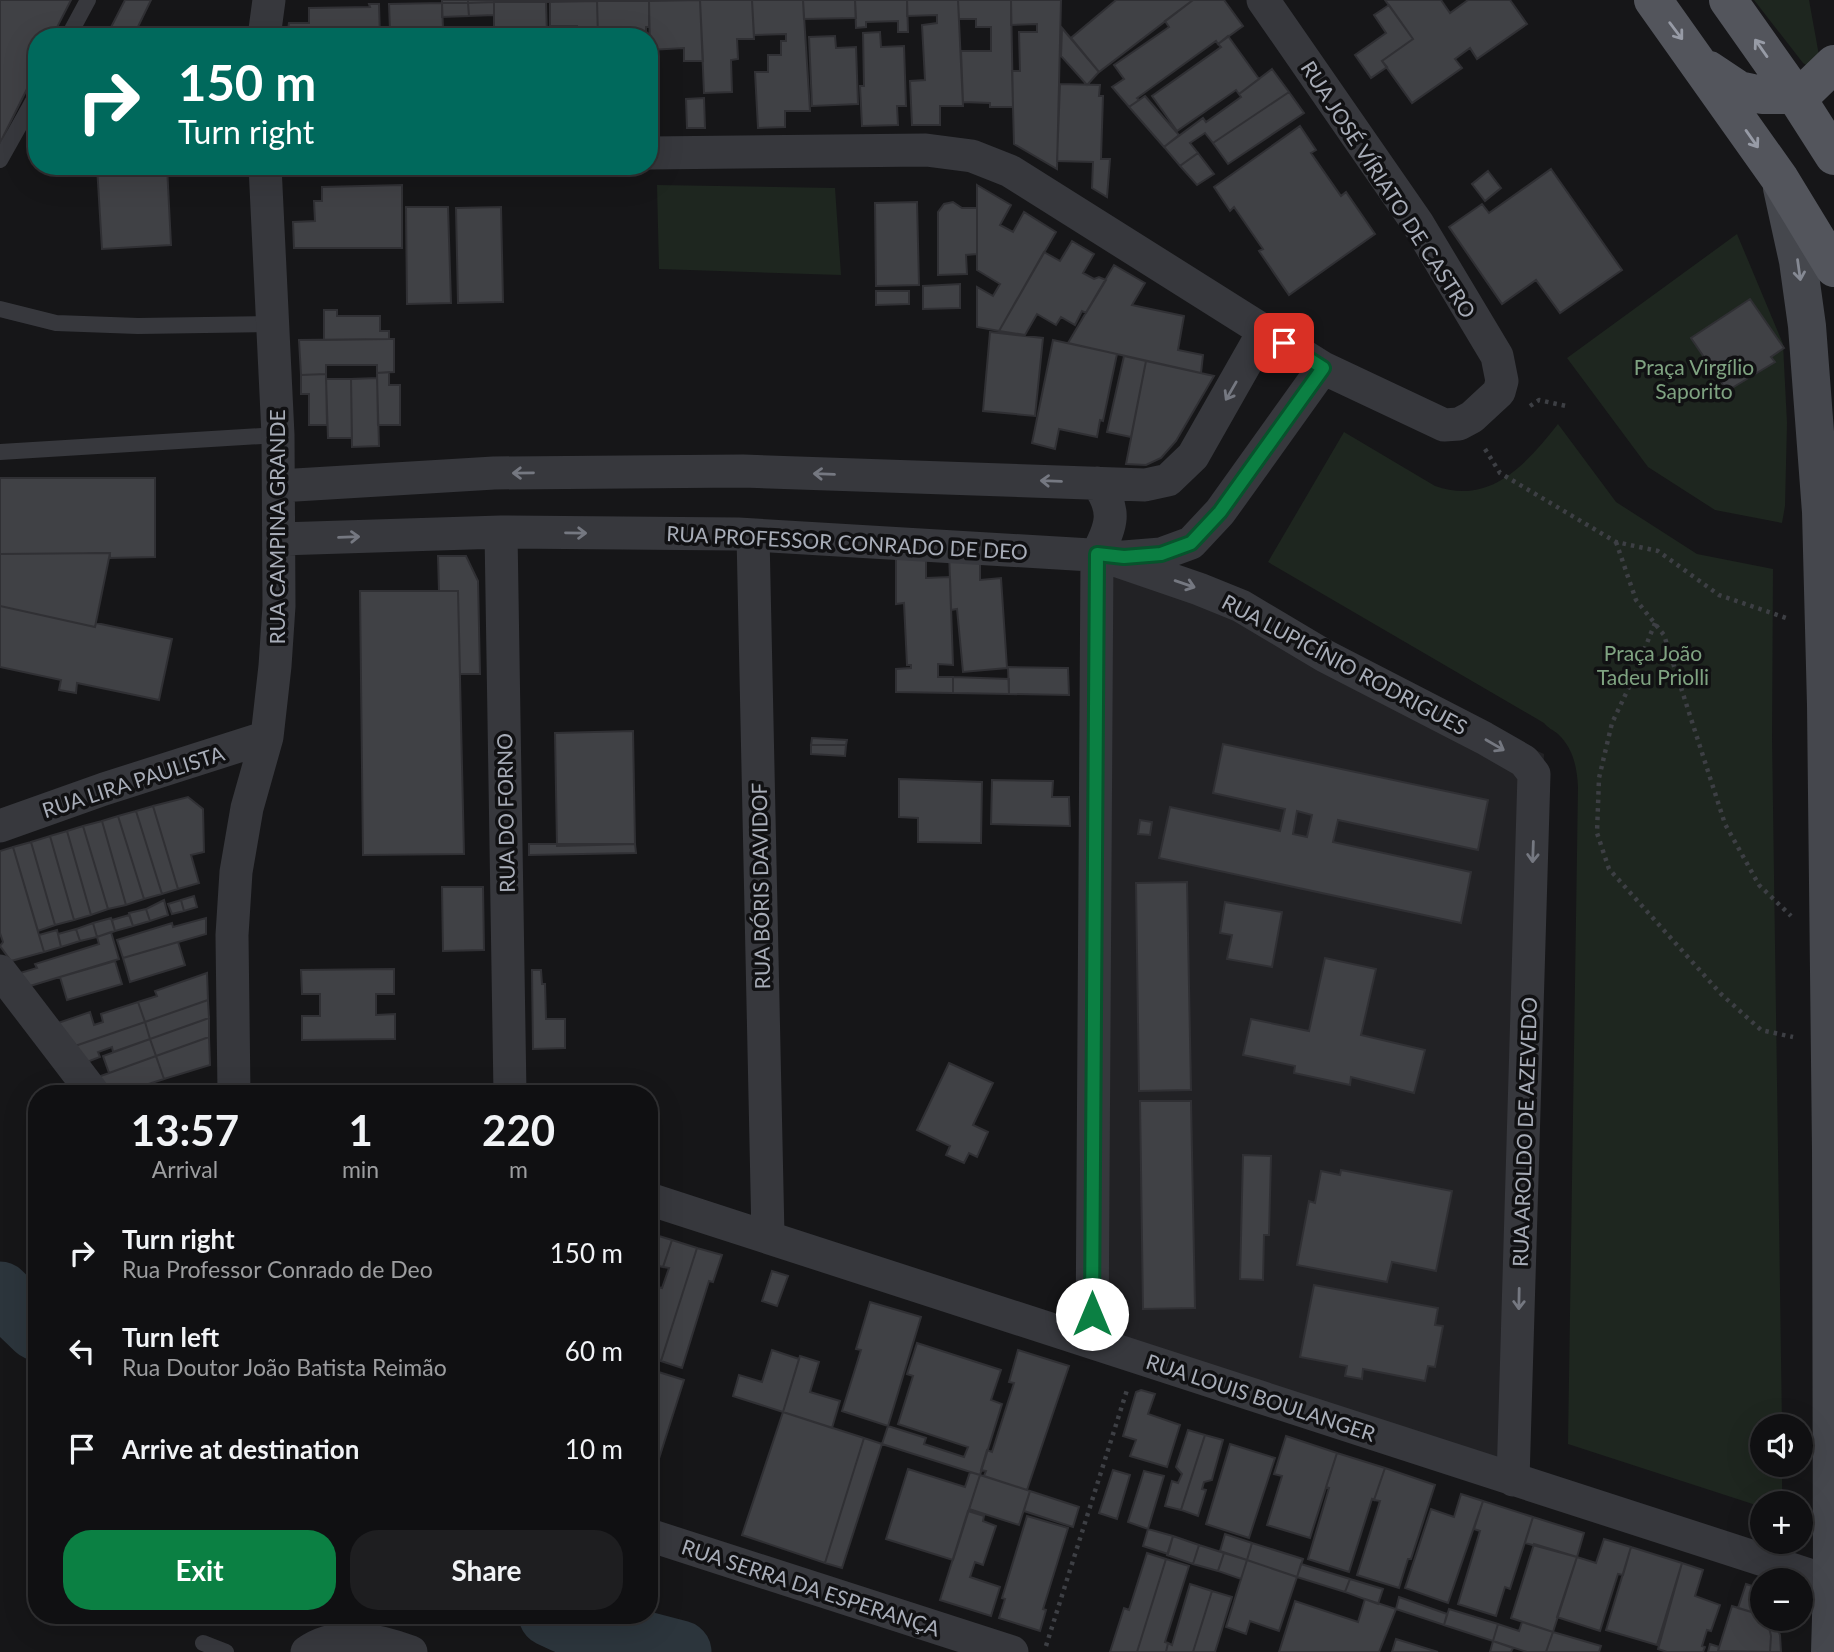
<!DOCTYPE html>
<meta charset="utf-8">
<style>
:root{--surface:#101012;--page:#1e1e20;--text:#f1f3f6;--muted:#9c9d9f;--line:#303032;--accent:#0b8043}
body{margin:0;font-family:Lato,sans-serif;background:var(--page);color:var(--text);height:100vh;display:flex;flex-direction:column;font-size:26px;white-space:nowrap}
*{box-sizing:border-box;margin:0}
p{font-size:23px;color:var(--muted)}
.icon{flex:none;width:38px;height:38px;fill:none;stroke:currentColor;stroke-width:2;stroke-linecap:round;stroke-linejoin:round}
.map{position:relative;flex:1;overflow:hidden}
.sheet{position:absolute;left:28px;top:1085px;width:630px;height:539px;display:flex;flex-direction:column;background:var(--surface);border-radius:28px;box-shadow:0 7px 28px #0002,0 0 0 2px var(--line)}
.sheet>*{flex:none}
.guide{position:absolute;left:28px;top:28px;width:630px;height:147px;border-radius:28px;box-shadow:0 7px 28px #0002,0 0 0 2px var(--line);background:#00695c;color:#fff;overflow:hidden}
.fabs{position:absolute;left:1750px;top:1414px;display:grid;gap:14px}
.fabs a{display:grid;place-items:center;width:63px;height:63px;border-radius:50%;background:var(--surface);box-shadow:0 7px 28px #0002,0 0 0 2px var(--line);font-size:35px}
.pin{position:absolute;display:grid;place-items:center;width:60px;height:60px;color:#fff;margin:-30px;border-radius:14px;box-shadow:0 4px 10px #0006}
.me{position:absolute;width:77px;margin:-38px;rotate:0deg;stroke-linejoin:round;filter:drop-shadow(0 0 5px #0008)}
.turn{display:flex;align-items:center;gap:24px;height:147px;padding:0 35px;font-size:32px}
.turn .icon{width:91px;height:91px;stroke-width:2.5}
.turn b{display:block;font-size:49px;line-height:60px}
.eta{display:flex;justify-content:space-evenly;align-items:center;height:119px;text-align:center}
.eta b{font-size:42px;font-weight:700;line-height:49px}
.button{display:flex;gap:14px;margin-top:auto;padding:14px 35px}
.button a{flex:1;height:80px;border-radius:28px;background:var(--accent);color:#fff;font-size:28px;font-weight:700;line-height:80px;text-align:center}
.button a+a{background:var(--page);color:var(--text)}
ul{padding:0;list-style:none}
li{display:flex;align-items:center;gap:21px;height:98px;padding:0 35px}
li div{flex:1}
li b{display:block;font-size:26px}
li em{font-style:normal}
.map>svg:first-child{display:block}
.built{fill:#222225}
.green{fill:#1e261f}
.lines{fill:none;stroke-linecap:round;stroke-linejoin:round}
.river{stroke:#2c353c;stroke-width:63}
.building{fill:#404145;stroke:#303034;stroke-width:2;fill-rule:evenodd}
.path{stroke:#3d3f44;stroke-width:4.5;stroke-dasharray:3.5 5;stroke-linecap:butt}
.service{stroke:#37383d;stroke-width:16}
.minor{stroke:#37383d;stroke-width:33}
.secondary{stroke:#45474d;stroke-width:38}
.primary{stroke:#53555c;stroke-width:38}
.oneway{stroke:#979ba6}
.oneway2{stroke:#858993}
.oneway3{stroke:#757881}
.route-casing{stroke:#07532c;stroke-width:18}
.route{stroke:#0b8043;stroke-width:12}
.labels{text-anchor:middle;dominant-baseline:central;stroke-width:7;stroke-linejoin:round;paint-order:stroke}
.street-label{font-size:21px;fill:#a8adb8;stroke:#111113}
.park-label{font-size:21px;fill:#7fa381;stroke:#111113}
</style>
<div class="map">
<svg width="1834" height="1652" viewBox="0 0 1834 1652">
<rect width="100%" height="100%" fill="#161618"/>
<path class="built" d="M1097,554L1544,754L1513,1480L1092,1342Z"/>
<path class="green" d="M1754,0H1809L1820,61L1814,70L1803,63Z
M657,185L835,188L841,275L659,269Z
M1737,234L1783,344L1787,423L1785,506L1782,523L1715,510L1648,467L1567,358Z
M1558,424L1616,502L1697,554L1773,569L1772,738L1782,1426H1762V1465H1782V1503H1762V1507L1568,1444L1578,787C1577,767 1573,748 1558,734C1553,730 1548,728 1544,723L1268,562L1344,432L1435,486C1491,506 1527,463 1558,424Z"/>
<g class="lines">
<path class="river" d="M0,1293L37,1329
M550,1615L565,1622L680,1652"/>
</g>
<path class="building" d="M0,0H71L52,37H37V69L0,143Z
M125,0H151L133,37H106Z
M442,0H468V3H442Z
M468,0H494V2L468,3Z
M494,0H518L519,2H494Z
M518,0H545L546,2H519Z
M545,0H597V1L546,2Z
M700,0L703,61H684V48L650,50L649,1Z
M700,0H752L754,39H737L738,59L731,60L732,92L704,93Z
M752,0H803L810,111H785V127L758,128L755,72H768V55H781V41H786V34L754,35Z
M803,0H855L856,18L804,19Z
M855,0H907L908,32H898V21L866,22V27L856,28Z
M907,0H958L963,106H940V125H912L910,81L925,80L922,25L937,23V15L907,16Z
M958,0H1011L1013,107H990V103L963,102L961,51H991V27H976V19H959Z
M1011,0H1061L1057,169L1014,144L1012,71H1020L1019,32H1037V24L1011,25Z
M1116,0H1193L1099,72L1071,38Z
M1193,0H1224L1243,26L1218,44L1216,41L1137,98L1139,100L1129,107L1112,87L1124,79L1114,65L1169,27L1165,21Z
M1385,0H1441L1450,13L1468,0H1510L1527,24L1477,59L1470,48L1455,59L1462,68L1412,103L1382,61L1413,39Z
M550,1H597L598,37H578L577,26H550Z
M597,1H649V27H646V37H598Z
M494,2H546L547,35H527V28L494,29Z
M494,2V15L469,16L468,3Z
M442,3L443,29L390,30L389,4Z
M442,3H468L469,16L442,17Z
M369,4H379L380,37H287L289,23H309V8L370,7Z
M1389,5L1413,39L1382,61L1387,67L1371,78L1355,55L1386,33L1374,15Z
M489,28L490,37H469V29Z
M1062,28L1099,72L1087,85L1061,56Z
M447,29H469V37H447Z
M880,32L881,47L904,46L906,106H897L898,125L862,126L860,86H864L863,33Z
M835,36L836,48L856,47L858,104L812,106L809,37Z
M1228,36L1259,79L1239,94L1236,90L1177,131L1152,96L1221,47L1218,44Z
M1272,69L1289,92L1213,143L1205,133L1190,143L1198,153L1180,166L1164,147L1203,118L1206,122L1241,97L1239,94Z
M1060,84L1100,85L1099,96H1103L1101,159H1110L1107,197L1092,188L1093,162L1057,161Z
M649,87H652L654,129H649Z
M1289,92L1304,113L1228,164L1213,143Z
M1145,96L1179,135L1164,147L1129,107Z
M704,98L705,128H687L686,99Z
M1300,126L1316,150L1311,153L1341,196L1346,192L1375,234L1289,295L1259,251L1263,249L1234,207L1230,211L1214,187Z
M1198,153L1214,174L1197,185L1180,166Z
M97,166H167L171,245L102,249Z
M1551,169L1622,270L1560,313L1536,280L1502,304L1449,227L1482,204L1489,213Z
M1488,171L1501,188L1485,201L1472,184Z
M402,185V248H294L293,222L315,221L314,201H322V187Z
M977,185L1011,205L1000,225L1013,232L1024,212L1056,232L999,331L977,327V287L993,296L1000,284L977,270Z
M917,202L919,285L876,286L875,203Z
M953,202L962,208H977V254L966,255L967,274L938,275V212L944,204Z
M406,207H448L451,303L407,304Z
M501,207L503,302L458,303L456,208Z
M1072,241L1094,254L1083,273L1094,279L1099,277L1106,280L1086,313L1082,311L1075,325L1061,317L1056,325L1037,314L1025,335L999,331L1044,252L1060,261Z
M1114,265L1145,283L1132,305L1184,316L1178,350L1203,355L1201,373L1068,343Z
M960,284V308L923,309V286Z
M876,291H909V304L876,305Z
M1750,299L1784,348L1771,357L1775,362L1727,391L1691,338Z
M324,310H337V316H380V331H389V339L324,340Z
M990,332L1043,338L1035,416L983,411Z
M389,339H394V372L377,373V365H326V374L301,375L299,340Z
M1053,340L1117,354L1103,421L1100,420L1097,437L1059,429L1055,449L1032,443Z
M1124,356L1146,361L1131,437L1107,432Z
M1146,361L1214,376L1176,441L1161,458L1146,465L1126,464Z
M389,372V385H400V425H378L377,373Z
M326,374L327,425H309V394H301V375Z
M377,378L379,446L352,447L351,379Z
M326,379H351L352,438H328Z
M0,478H155V557L110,558V553L0,554Z
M926,551V578L950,577L953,665L938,664V677H953V693L896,692V669L911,668V665H907L904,603L896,604V552Z
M949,551L980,553V580L1001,578L1007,668L963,672L957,609L951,610Z
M110,553L95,627L0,606V554Z
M438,556H466L478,581L480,674H460L458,591H439Z
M360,591H458L464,854L363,855Z
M0,606L95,627L96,623L172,639L159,700L77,683L76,693L59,690L61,680L0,667Z
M1008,667L1068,668L1069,695L1009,694Z
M953,677L1009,679V694L953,693Z
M633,731L635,844L557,846L555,733Z
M812,738L847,740L846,745H811Z
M1223,744L1488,800L1478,850L1338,820L1333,842L1471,872L1461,923L1159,858L1170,807L1280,831L1285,809L1213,793ZM1297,811L1312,815L1307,837L1293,834Z
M811,745H846L845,756L811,754Z
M899,779L982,782L981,843L918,842V818L899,817Z
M992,780L1053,781L1052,797H1069L1070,826L991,824Z
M188,797L203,809L204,852L191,855L199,883L178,889L153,806Z
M153,806L178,889L162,894L136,811Z
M136,811L162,894L144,899L118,816Z
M118,816L144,899L126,905L102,821Z
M1140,820L1152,822L1150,835L1138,834Z
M102,821L126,905L108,909L83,826Z
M83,826L108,909L91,915L67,831Z
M67,831L91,915L74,920L50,836Z
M50,836L74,920L55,925L31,842Z
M31,842L55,925L38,931L13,847Z
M529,844H635L636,853L529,855Z
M13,847L44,952L11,961L0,946L3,942L0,933V851Z
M1187,882L1191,1090L1139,1091L1136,883Z
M442,887H483L484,950L443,951Z
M194,896L197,907L184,911L181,900Z
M164,900L168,915L150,921L146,909Z
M181,900L184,911L172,914L168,904Z
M1225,902L1282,912L1272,967L1227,959L1232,935L1220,933Z
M146,909L150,921L133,926L129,913Z
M129,915L133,926L115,931L112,920Z
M111,918L115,931L97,937L93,923Z
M206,918V934L123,958L117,940L172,923L173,927Z
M93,923L97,937L80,941L76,929Z
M76,929L80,941L61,947L58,934Z
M57,930L61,947L44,952L39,935Z
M111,932L119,959L30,986L20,973L37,968L35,964L99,944L97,937Z
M178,942L185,965L130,982L123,958Z
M1325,958L1376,969L1361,1035L1425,1050L1414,1093L1351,1077L1350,1085L1294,1073L1295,1066L1243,1055L1251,1019L1309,1031Z
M115,961L122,984L67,1000L60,977Z
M394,969V994H376V1015L395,1014V1039L302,1040V1016H320V994H302L301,970Z
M532,970H541L542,984H545L546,1019H565V1048L533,1049Z
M207,973L208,1000L145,1022L138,1002L157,996L155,991Z
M208,1000L209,1018L150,1039L145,1022Z
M138,1002L145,1022L75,1046L58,1023L90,1012L94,1025L103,1022L101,1014Z
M209,1018V1037L156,1056L150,1039Z
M145,1022L150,1039L113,1052L112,1047L98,1052L100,1057L87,1062L75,1046Z
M209,1037L210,1065L164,1079L156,1056Z
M150,1039L156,1056L109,1073L103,1056Z
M156,1056L164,1079L136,1088V1091L129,1094H111L98,1077Z
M949,1063L993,1083L973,1125L988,1132L977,1157L969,1153L964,1163L946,1155L950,1146L917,1130Z
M1140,1101H1191L1195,1308L1143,1309Z
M1243,1155L1271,1156L1269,1235H1264L1263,1280L1240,1279Z
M1341,1170L1452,1191L1436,1271L1392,1262L1387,1282L1297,1265L1309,1201L1315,1203L1321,1171L1340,1175Z
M649,1233L672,1240L663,1267L659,1266L649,1298Z
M672,1240L697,1248L661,1361L649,1358V1331L657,1306L651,1305L657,1287L662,1288L669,1268L663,1267Z
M697,1248L722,1255L713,1282L709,1281L682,1368L661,1361Z
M772,1271L788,1276L777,1306L762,1301Z
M1314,1285L1438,1308L1435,1325L1443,1326L1435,1367L1428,1366L1425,1381L1363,1369L1362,1379L1345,1376L1347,1366L1300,1357Z
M870,1302L921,1317L888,1426L842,1411L861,1350L856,1349Z
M917,1343L1001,1370L991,1400L1002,1404L980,1475L882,1444L888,1426L926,1438L924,1444L964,1457L968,1447L898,1424L913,1376L907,1374Z
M772,1350L799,1359L783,1412L733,1396L739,1375L762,1382Z
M1018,1350L1069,1366L1027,1490L984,1476L986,1471L981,1470L987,1450L992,1452L1014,1383L1009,1382Z
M800,1356L819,1362L810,1392L840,1401L832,1428L783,1412Z
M649,1369L684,1380L649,1490Z
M1141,1390L1155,1394L1148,1414L1180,1425L1167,1467L1130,1456L1136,1440L1123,1436L1136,1392Z
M783,1412L864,1438L825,1563L742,1535Z
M1188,1430L1205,1435L1181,1510L1165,1506L1172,1481L1178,1483L1182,1474L1176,1467Z
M1205,1435L1223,1440L1213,1476L1212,1480L1204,1482L1202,1489L1206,1490L1198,1516L1181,1510Z
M1286,1436L1337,1453L1310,1538L1267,1525L1282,1476L1274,1474Z
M864,1438L882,1444L842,1568L825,1563Z
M1230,1444L1275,1458L1249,1538L1206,1524Z
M1337,1453L1385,1468L1374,1500L1372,1499L1349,1572L1308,1559L1329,1488L1326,1487Z
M1385,1468L1435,1485L1411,1559H1408L1399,1588L1357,1575L1380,1501L1374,1500Z
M908,1469L965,1487L970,1472L980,1475L953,1560L886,1539Z
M1113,1470L1130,1475L1117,1519L1099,1513Z
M1144,1471L1164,1476L1148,1529L1128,1522Z
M980,1475L1030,1491L1019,1525L969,1509Z
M1030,1491L1079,1507L1073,1527L1024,1511Z
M1461,1494L1483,1501L1448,1603L1405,1588L1431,1509L1454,1517Z
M1483,1501L1533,1517L1510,1589L1505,1587L1496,1616L1458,1604L1480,1531L1474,1529Z
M968,1511L984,1516L983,1521L996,1526L983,1565L975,1562L970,1577L1000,1587L991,1616L940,1600Z
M1027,1516L1068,1528L1043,1609L1046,1610L1040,1631L999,1618L1005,1599L1002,1598Z
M1533,1517L1584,1533L1577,1557L1525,1543Z
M1148,1529L1173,1536L1168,1554L1143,1546Z
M1225,1534L1252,1543L1247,1560L1220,1551Z
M1173,1536L1199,1545L1193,1564L1167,1555Z
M1604,1539L1631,1547L1623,1575L1618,1574L1600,1631L1557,1617L1577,1557L1596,1563Z
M1252,1543L1303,1559L1297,1577L1247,1560Z
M1534,1544L1577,1557L1553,1632L1511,1618Z
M1199,1545L1224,1553L1218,1571L1193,1564Z
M1631,1547L1682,1563L1657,1645L1606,1630Z
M1147,1553L1166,1559L1137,1652H1110L1124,1608L1129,1610Z
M1224,1553L1247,1560L1241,1579L1218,1571Z
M1166,1559L1189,1566L1165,1642L1168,1643L1166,1652H1137Z
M1247,1560L1297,1577L1279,1631L1250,1621L1246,1634L1226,1627Z
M1682,1563L1703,1570L1695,1596L1720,1605L1711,1631L1707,1630L1702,1646L1705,1647L1703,1652H1667L1658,1649Z
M1301,1564L1350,1579L1345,1592L1297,1577Z
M1350,1579L1383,1589L1378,1604L1345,1592Z
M1190,1584L1212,1591L1193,1652H1166L1168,1643L1172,1645Z
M1746,1584L1762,1589V1619L1758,1614L1738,1608Z
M1212,1591L1232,1597L1215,1652H1193Z
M1399,1597L1447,1614L1444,1625L1396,1609Z
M1365,1599L1396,1609L1379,1652H1279L1295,1601L1358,1622Z
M1732,1606L1758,1614L1763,1619L1769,1627L1771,1636L1770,1652L1718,1651Z
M1449,1609L1498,1624L1493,1641L1444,1625Z
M1762,1619H1792L1777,1628L1780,1635L1781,1652H1770L1771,1636L1769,1627Z
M1522,1622L1553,1632L1546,1652H1527L1493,1641L1498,1624L1519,1631Z
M1553,1632L1601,1646L1599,1652H1546Z
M1396,1639L1438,1652H1392Z
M1493,1641L1513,1648L1511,1652H1490Z
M1710,1644L1719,1647L1718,1651L1722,1652H1708Z"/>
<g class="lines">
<path class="path" d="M1530,406L1539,400L1566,406
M1485,449L1500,473L1616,542L1658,551L1719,595L1789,619
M1616,542L1636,600L1664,635L1725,824L1759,885L1791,916
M1655,623L1631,683L1612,723L1599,778L1597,833L1609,869L1721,994L1761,1030L1793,1037
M1046,1646L1127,1390"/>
<path class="service" d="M68,37L88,0
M0,160L37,94
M0,309L56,323L138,326L272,324
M0,452L278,435
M203,1643L226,1652"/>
<path class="minor" d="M264,37L269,0
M649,153L926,150L972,156L1010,171L1323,368L1444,425L1459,424L1472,417L1499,392L1502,381L1497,356L1418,224L1263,0
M279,486L494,473L743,471L1145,485L1168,480L1193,456L1264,331
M501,532L510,1094
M753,535L768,1236
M280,539L501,532L738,534L1124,557L1161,554L1191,543L1220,512L1323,368
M1097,554L1199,589L1241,606L1325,656L1484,738L1524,761L1534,774L1513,1480
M0,826L104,789L267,737
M0,971L94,1094
M234,1094L232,935L236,872L247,808L267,737L275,666L279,606L278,435L265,166
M649,1199L1834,1583
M1092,1342L1097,554C1112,526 1117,510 1097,483
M649,1535L1012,1652
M307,1652C338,1630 378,1640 411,1652"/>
<path class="secondary" d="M1782,188L1798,261L1807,326L1821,512L1826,705L1831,1150L1832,1583L1830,1652"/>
<path class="primary" d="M1653,0L1780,179L1834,268
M1728,0L1795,95L1834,156
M1709,70L1739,90L1762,95H1795L1809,88L1834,64"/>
</g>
<defs><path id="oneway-shaft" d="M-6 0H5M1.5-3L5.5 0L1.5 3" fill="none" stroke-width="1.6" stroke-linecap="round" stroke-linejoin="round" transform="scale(1.75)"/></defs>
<g class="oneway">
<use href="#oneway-shaft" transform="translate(1676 31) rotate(53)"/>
<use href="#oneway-shaft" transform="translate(1761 48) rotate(-125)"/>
<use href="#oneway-shaft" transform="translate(1752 139) rotate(55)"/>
</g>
<use class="oneway2" href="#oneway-shaft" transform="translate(1799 270) rotate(82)"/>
<g class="oneway3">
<use href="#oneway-shaft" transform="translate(1231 391) rotate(120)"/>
<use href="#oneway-shaft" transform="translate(523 473) rotate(179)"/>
<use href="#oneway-shaft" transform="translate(824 474) rotate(-178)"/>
<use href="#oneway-shaft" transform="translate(1051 481) rotate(-178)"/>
<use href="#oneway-shaft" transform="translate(576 533) rotate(1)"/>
<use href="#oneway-shaft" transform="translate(349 537) rotate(-2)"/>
<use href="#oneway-shaft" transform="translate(1185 584) rotate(19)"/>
<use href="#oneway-shaft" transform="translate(1495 745) rotate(30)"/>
<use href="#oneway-shaft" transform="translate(1533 852) rotate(92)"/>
<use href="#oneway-shaft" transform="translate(1519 1299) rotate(91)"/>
</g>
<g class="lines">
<g class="route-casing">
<path id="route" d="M1092,1314L1097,554L1124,557L1161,554L1191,543L1220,512L1323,368L1284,343"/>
</g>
<use href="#route" class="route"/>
</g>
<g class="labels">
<g class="street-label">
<text transform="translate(1389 189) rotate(57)">RUA JOSÉ VÍRIATO DE CASTRO</text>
<text transform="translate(276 527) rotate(-90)">RUA CAMPINA GRANDE</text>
<text transform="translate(847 542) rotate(3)">RUA PROFESSOR CONRADO DE DEO</text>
<text transform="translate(1345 664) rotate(28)">RUA LUPICÍNIO RODRIGUES</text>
<text transform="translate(133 781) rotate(-18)">RUA LIRA PAULISTA</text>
<text transform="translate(505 813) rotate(-91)">RUA DO FORNO</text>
<text transform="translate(760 886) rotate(-91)">RUA BÓRIS DAVIDOF</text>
<text transform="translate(1524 1132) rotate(-88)">RUA AROLDO DE AZEVEDO</text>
<text transform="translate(1261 1397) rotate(18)">RUA LOUIS BOULANGER</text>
<text transform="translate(811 1587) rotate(18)">RUA SERRA DA ESPERANÇA</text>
</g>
<g class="park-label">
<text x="1694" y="366">Praça Virgílio<tspan x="1694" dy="24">Saporito</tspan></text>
<text x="1653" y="652">Praça João<tspan x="1653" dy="24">Tadeu Priolli</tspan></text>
</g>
</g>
</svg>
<div class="fabs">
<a><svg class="icon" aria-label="sound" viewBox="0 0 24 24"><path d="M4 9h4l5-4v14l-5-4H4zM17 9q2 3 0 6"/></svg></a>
<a>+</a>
<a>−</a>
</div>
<div class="pin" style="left:1284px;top:343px;background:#d93025"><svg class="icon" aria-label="arrive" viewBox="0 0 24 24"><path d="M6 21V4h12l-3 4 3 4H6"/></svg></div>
<svg class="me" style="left:1092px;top:1314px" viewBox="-20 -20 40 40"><circle r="19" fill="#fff"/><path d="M0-13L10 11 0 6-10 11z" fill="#0b8043"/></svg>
<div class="guide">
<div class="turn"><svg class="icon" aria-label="right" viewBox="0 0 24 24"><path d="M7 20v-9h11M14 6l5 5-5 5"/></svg><div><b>150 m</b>Turn right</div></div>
</div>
<section class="sheet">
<div class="eta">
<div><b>13:57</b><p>Arrival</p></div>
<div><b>1</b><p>min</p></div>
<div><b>220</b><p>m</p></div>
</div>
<ul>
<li><svg class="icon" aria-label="right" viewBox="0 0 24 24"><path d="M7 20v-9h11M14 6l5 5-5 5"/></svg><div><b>Turn right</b><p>Rua Professor Conrado de Deo</p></div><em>150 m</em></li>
<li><svg class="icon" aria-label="left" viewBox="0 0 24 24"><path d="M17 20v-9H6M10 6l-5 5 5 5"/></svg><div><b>Turn left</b><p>Rua Doutor João Batista Reimão</p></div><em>60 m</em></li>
<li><svg class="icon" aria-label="arrive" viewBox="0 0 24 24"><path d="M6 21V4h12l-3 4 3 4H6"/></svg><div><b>Arrive at destination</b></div><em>10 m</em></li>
</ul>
<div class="button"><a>Exit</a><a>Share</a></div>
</section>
</div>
